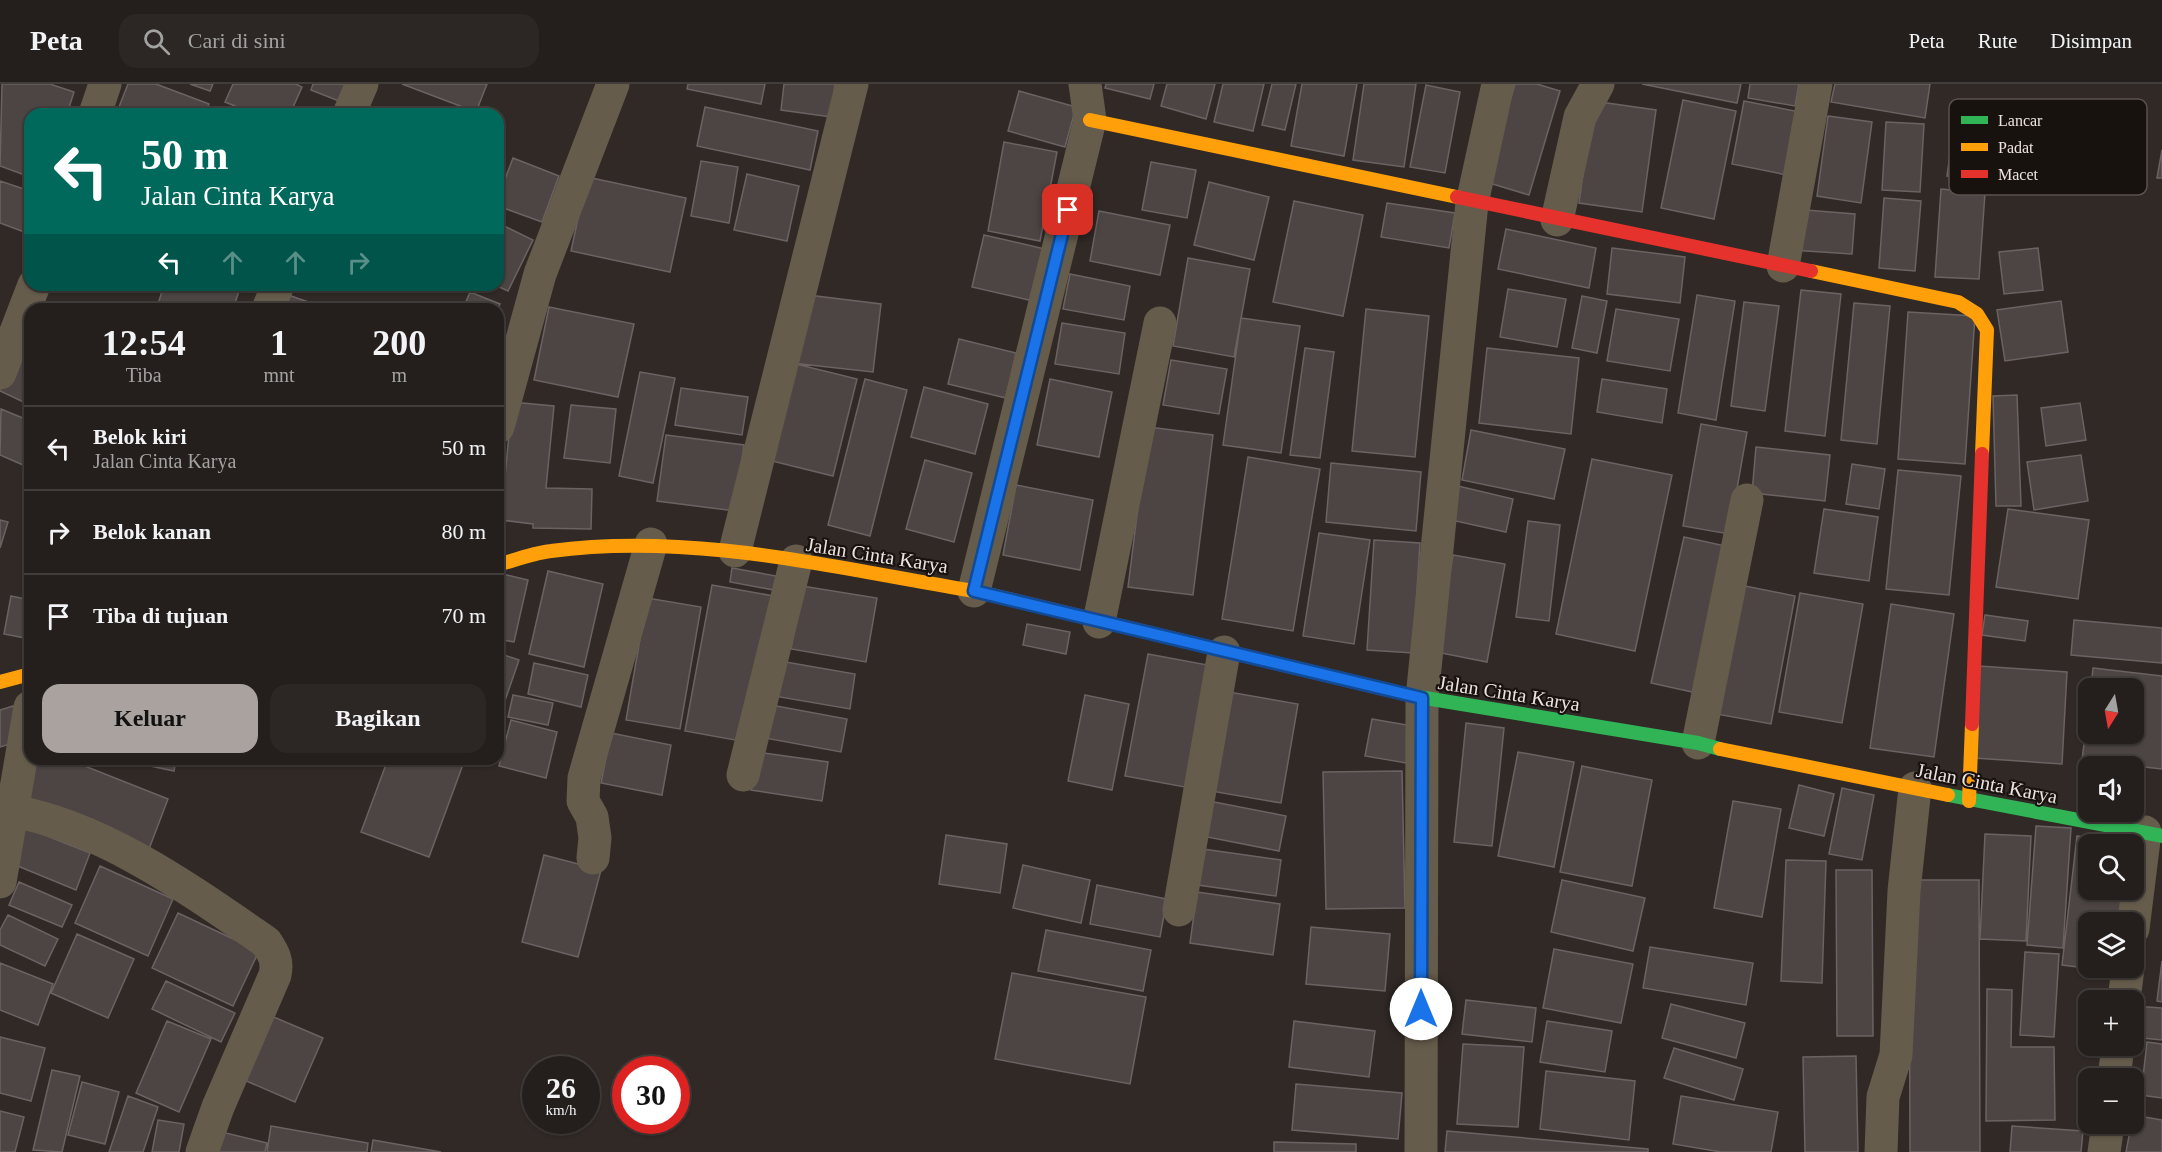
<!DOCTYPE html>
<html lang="id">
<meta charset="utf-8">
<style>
:root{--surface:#241f1c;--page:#2c2725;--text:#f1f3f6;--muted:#a3a2a3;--line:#413d3b;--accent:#aaa29e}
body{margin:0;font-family:Georgia,serif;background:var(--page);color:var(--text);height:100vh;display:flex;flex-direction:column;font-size:22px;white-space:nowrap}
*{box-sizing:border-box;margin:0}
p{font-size:20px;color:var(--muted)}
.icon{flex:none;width:33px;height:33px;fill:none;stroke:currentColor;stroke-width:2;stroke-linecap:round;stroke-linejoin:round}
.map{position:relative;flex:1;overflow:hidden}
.details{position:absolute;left:24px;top:219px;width:480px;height:462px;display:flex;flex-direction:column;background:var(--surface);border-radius:18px;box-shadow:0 2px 4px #0004,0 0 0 2px var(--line)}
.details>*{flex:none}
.top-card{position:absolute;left:24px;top:24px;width:480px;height:183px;border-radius:18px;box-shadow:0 2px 4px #0004,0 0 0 2px var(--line);background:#00695c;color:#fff;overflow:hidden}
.needle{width:39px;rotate:191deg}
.buttons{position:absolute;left:2078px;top:594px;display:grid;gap:12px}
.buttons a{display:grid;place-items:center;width:66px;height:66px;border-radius:12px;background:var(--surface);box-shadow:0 2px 4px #0004,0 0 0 2px var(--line);font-size:30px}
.speed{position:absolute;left:522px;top:972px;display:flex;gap:12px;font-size:30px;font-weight:700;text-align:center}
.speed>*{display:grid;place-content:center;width:78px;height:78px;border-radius:50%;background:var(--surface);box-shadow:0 2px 4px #0004,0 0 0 2px var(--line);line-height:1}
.speed small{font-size:15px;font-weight:400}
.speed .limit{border:9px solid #d22;background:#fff;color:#111}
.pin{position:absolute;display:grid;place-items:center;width:51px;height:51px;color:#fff;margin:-26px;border-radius:12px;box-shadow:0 3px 9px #0006}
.me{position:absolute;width:66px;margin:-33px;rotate:0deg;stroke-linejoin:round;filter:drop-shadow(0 0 4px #0008)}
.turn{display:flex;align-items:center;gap:21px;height:126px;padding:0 18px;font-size:27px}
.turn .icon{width:78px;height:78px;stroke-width:2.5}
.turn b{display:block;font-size:42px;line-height:51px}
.lanes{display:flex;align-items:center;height:57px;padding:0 18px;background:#0003;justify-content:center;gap:30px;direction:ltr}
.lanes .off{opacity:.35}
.eta{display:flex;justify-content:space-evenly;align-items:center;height:102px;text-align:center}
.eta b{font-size:36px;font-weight:600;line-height:42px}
.primary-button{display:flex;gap:12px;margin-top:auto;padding:12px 18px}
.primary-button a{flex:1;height:69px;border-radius:18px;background:var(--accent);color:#111;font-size:24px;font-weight:600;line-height:69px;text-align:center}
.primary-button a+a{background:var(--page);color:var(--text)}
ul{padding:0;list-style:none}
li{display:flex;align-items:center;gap:18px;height:84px;padding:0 18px;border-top:2px solid var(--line)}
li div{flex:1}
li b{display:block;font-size:22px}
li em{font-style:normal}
header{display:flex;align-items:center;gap:36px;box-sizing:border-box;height:84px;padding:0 30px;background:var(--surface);border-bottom:2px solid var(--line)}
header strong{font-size:28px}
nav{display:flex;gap:33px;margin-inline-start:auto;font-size:21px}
.search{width:420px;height:54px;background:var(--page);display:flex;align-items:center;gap:15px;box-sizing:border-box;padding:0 21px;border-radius:18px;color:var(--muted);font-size:22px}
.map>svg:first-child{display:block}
.building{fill:#4c4544;stroke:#6a6362;stroke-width:1.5}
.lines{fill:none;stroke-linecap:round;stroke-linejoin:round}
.street{stroke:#665c4b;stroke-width:33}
.fast{stroke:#30b455;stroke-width:14}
.slow{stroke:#ff9f0a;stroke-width:14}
.jam{stroke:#e5322d;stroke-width:14}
.route-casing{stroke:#114b97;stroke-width:15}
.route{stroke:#1a73e8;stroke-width:10}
.labels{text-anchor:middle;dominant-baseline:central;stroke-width:4.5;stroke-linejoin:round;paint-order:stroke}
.street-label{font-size:20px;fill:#ece3df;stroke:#18120f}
.key{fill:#18120f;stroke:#58514d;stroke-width:1.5}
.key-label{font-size:16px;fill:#ece3df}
</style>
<header>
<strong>Peta</strong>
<div class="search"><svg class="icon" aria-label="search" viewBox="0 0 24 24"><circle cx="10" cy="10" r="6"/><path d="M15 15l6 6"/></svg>Cari di sini</div>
<nav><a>Peta</a><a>Rute</a><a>Disimpan</a></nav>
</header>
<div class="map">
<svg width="2162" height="1068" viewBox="0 0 2162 1068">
<rect width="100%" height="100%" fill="#302926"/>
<path class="building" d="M2,0H50L74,8L67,30H30V93L0,82Z
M128,0H156L209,20L205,30H123L117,28Z
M190,0H213L210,7Z
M233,0H296L302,3L290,30H255L225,18Z
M313,0H345L339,17L311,6Z
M402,0H487L476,28Z
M688,0H765L761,20L687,5Z
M784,0H835L831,33L781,26Z
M1106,0H1154L1150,15L1105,4Z
M1167,0H1215L1206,35L1161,22Z
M1223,0H1264L1253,47L1214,38Z
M1272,0H1296L1285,46L1262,41Z
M1302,0H1357L1344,72L1291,62Z
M1364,0H1416L1404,83L1353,76Z
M1515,0H1537L1560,7L1529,111L1486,98Z
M1642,0H1741L1737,19Z
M1750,0H1799L1795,22L1748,14Z
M1835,0H1930L1925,34L1831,18Z
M1426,1L1460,8L1445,89L1410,83Z
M1019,7L1076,23L1065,63L1008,47Z
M1683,16L1736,27L1714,135L1661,124Z
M1593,17L1656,26L1642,128L1579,119Z
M1744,17L1805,29L1792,92L1732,80Z
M705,23L818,47L810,86L697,62Z
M1828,32L1872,38L1861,119L1817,112Z
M1886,38L1924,40L1920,108L1882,106Z
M1952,56L1993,60L1989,97L1947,92Z
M1004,58L1057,68L1040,157L988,147Z
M2162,66V94H2157Z
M513,74L559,92L542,138L498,122V114Z
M701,77L738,83L729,139L691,132Z
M1151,78L1196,86L1187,134L1142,126Z
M747,90L799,102L787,157L734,146Z
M587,93L686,114L670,188L571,167Z
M0,97L30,107V141L27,149L0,139Z
M1209,98L1269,113L1254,176L1194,161Z
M1941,105L1985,109L1979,195L1935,193Z
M1884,114L1921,117L1915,187L1879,184Z
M1294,117L1363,131L1343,232L1273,218Z
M1387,119L1455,129L1449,164L1381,153Z
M1793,125L1855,130L1852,170L1791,166Z
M1099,127L1170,141L1160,191L1090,177Z
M498,139L533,156L508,207L495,201H498Z
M1506,145L1596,164L1589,204L1498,185Z
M984,151L1045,165L1033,217L972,203Z
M1612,164L1685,173L1680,219L1607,210Z
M2038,164L2043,206L2004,210L1999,168Z
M1188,174L1250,185L1234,273L1173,262Z
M1070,190L1130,202L1124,236L1063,225Z
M164,201H241L233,225H174L158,220Z
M1508,205L1566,215L1557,263L1500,253Z
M1801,206L1841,210L1825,352L1785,347Z
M470,208L500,220L498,225H463Z
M800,210L881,220L873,288L792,279Z
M288,211L329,225H283Z
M1697,211L1735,217L1716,336L1678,329Z
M1582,212L1607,217L1597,269L1572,264Z
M2061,217L2068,268L2005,277L1997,226Z
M1744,218L1779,222L1765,327L1731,322Z
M1854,219L1890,222L1877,360L1841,356Z
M549,223L634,240L618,313L534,296Z
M1366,225L1429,232L1415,373L1352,367Z
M1616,225L1679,235L1670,287L1607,277Z
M1908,228L1975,232L1965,380L1898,375Z
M1241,234L1300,242L1281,369L1223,361Z
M1062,239L1125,249L1119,290L1055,280Z
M959,255L1016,269L1006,314L948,300Z
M16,263L30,270V321L0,307V297Z
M1305,264L1334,268L1320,374L1290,371Z
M1487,264L1579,274L1571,350L1479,339Z
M1171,276L1227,285L1219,330L1163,321Z
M792,279L857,295L833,392L768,376Z
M640,288L675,294L653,399L619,392Z
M865,295L907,306L870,452L828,441Z
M1050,295L1112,308L1099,373L1037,361Z
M1602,295L1667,305L1662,339L1597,328Z
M924,303L988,320L975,370L911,353Z
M681,304L748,313L742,351L675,341Z
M2017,311L2021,422H1996L1993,312Z
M512,318L554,322L546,404L592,405L591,445L533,444V440L501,436Z
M2080,319L2086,356L2046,362L2041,324Z
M571,321L616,325L610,379L564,374Z
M1,325L30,337V384L0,371Z
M1701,340L1747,348L1729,450L1683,442Z
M1148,343L1213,351L1193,511L1128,503Z
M1471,346L1565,365L1554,415L1462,396Z
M666,351L744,361L735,427L657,417Z
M1756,363L1830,371L1825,417L1752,409Z
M2081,371L2088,417L2034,426L2027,378Z
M1248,373L1320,385L1293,547L1222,535Z
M1592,375L1672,391L1635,567L1556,550Z
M925,376L972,389L954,458L906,445Z
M1331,379L1421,388L1416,447L1326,438Z
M1852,380L1885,385L1879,425L1846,420Z
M1898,386L1961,392L1949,511L1886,505Z
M1016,401L1093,416L1080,486L1003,471Z
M1458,402L1513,415L1506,448L1451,436Z
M1824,425L1878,433L1869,497L1814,489Z
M2008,425L2089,436L2078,515L1996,503Z
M0,436L8,438L0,464Z
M1528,437L1560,441L1549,537L1516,533Z
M1319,449L1370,456L1354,560L1303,552Z
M1684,453L1730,463L1697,609L1651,599Z
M1374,456L1420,459L1413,569L1367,566Z
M1453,471L1505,480L1487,578L1436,568Z
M732,484L776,492L774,506L730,498Z
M548,487L603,500L584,583L529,570Z
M498,489L528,496L514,558L498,555Z
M1735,500L1795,512L1771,640L1711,629Z
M712,501L774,512L746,658L685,647Z
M802,502L877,514L866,578L791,565Z
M1800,509L1863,520L1842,639L1779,628Z
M11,512L30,516V555L4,550Z
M647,514L701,523L680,645L626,636Z
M1891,520L1954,530L1934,673L1870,664Z
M1985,531L2028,537L2025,557L1982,551Z
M2074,536L2162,544V579L2071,571Z
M1027,540L1070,548L1066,570L1023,561Z
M498,569L519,576L498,637Z
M1148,570L1213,582L1190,704L1125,692Z
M780,577L855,590L850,625L774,612Z
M534,579L588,591L581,623L528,610Z
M1979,582L2067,588L2062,680L1974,674Z
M2093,584L2162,592V685L2082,676L2088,627V650H2133V604H2091Z
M1223,607L1298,620L1281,719L1205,706Z
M513,611L553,619L548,641L508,633Z
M1085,611L1129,620L1112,706L1068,697Z
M771,621L847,635L841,668L765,654Z
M13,622L23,656L0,663V626Z
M1372,635L1413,642L1406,679L1365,672Z
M511,636L557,648L546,694L499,682Z
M1466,639L1504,644L1492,762L1454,758Z
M611,649L671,661L662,711L601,699Z
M757,668L828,678L822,717L751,706Z
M1518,668L1574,678L1554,783L1498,772Z
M34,675H67L168,715L149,765L19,713Z
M117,675H176L174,687Z
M388,675H465L429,773L361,748Z
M1582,682L1652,696L1632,802L1560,788Z
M1402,687L1405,824L1326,825L1323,688Z
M1799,701L1834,710L1824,752L1789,744Z
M1842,704L1874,711L1862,776L1829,770Z
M1209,717L1286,732L1279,767L1202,752Z
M1733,717L1781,725L1762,833L1714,824Z
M22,742L90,769L76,806L8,778Z
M2036,742L2071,744L2063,864L2027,861Z
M1985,750L2031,752L2026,857L1980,855Z
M946,751L1007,760L1000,809L939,800Z
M2077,752L2134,759L2088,760V806H2129L2125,838H2088V884H2119V888L2062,881Z
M1196,764L1281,776L1276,812L1191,800Z
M544,771L601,786L578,873L522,858Z
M1786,776L1826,777L1822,899L1781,897Z
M1023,781L1090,796L1081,839L1013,824Z
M100,782L173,815L148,872L75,839Z
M1836,786H1872L1873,952H1837Z
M1562,796L1645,814L1633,867L1551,848Z
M1909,796H1979L1980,1068H1910Z
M19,798L72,821L62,843L9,821Z
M1097,801L1167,815L1160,853L1090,840Z
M1197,808L1280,820L1273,871L1190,859Z
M178,829L259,867L233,922L152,884Z
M8,831L58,855L45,882L0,861V846Z
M1311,843L1390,850L1385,907L1306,900Z
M1046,846L1151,866L1143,907L1038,887Z
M77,850L134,875L108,934L51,909Z
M1650,863L1753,879L1746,921L1643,904Z
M1554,865L1633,880L1621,939L1543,924Z
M2025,868L2059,870L2054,953L2020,951Z
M2162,877V918L2157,917Z
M0,879L53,900L38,941L0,926Z
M1012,889L1146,913L1130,1000L995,975Z
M166,897L235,929L221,958L152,925Z
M1987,905L2012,906L2011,963H2054L2055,1036L1986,1037Z
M1466,916L1536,924L1532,958L1462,950Z
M1671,920L1745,939L1736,974L1662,954Z
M2133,922L2162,924V956L2133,953Z
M262,928L323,954L295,1018L235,992Z
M167,937L211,955L179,1028L136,1009Z
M1294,937L1375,947L1369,993L1289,983Z
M1547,937L1612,947L1605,988L1540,978Z
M0,953L45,964L31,1017L0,1009Z
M2147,958L2162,960V1014L2141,1011Z
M1463,960L1524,963L1518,1043L1457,1040Z
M1674,964L1743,985L1734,1016L1664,994Z
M1856,972L1858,1068H1805L1803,973Z
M52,986L80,992L62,1068L33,1066Z
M1546,987L1635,997L1629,1056L1540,1045Z
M82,998L119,1008L105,1060L68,1051Z
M1296,1000L1402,1009L1398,1055L1292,1046Z
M128,1012L158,1023L143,1068H109Z
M1681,1012L1778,1028L1771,1068H1721L1673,1060Z
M0,1027L24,1033L15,1068H0Z
M2133,1031L2162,1036V1068H2126Z
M158,1036L184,1040L179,1068H152Z
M271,1042L368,1059L367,1068H267Z
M2012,1042L2083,1047L2081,1068H2010Z
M213,1046L267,1059L265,1068H208Z
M1447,1047L1648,1065V1068H1445Z
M373,1056L441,1068H371Z
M1274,1058L1356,1060V1068H1274Z"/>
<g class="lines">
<path class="street" d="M95,30L105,0
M349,30L362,0
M1557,136L1580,33L1598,0
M1783,182L1816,0
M268,225L278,201
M0,289L34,201
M498,343L540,190L613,0
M735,467L852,0
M974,507L1090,36L1085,0
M1099,538L1160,239
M1698,659L1747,416
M743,691L796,477
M12,727C102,742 192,807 266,858C274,870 278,877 275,891L218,1023L202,1068
M593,774L595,754L592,733L583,717L584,694L651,460
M0,798L30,623
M1179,826L1224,568
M2133,845L2145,748
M2124,916L2128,884
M2114,994L2118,962
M1421,1068L1422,614L1472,119L1498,0
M1881,1068L1883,1013L1896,971L1904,807L1915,704
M2104,1068L2108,1040"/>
<path class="fast" d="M1413,612L1698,659L1720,665
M1948,711L2162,752"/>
<path class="slow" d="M1090,36L1457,113
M1811,187L1958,218L1977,230L1987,246L1982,370
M498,481C515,476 533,469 551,467C693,448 835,484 974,507L1013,516
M0,598L30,590
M1720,665L1948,711
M1969,717L1972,640"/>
<path class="jam" d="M1457,113L1811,187
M1013,516L1413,612
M1972,640L1982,370"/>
</g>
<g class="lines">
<g class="route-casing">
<path id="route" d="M1068,126L974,507L1422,614L1421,925"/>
</g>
<use href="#route" class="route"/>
</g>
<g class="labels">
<g class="street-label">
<text transform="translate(877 471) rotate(9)">Jalan Cinta Karya</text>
<text transform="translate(1509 609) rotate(9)">Jalan Cinta Karya</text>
<text transform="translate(1987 699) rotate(11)">Jalan Cinta Karya</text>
</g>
</g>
<rect x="1949" y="15" width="198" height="96" rx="9" class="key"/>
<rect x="1961" y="32" width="27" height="8" fill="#30b455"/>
<rect x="1961" y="59" width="27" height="8" fill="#ff9f0a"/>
<rect x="1961" y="86" width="27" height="8" fill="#e5322d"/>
<g class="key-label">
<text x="1998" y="42">Lancar</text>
<text x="1998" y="69">Padat</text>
<text x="1998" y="96">Macet</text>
</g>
</svg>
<div class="buttons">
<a><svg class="needle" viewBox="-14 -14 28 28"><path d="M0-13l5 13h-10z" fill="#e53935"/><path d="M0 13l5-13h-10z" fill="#a3a2a3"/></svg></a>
<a><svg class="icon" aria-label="sound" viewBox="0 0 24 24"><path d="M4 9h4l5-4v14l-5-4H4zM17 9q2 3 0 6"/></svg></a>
<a><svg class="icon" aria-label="search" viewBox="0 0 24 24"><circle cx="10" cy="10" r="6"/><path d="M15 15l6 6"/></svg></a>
<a><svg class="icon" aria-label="layers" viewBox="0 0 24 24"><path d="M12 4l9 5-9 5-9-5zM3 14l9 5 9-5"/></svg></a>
<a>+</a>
<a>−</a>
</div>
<div class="speed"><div>26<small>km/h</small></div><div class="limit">30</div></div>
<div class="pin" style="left:1068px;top:126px;background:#d93025"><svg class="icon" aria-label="arrive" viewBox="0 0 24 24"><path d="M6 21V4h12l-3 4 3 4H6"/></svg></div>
<svg class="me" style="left:1421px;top:925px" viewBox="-20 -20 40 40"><circle r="19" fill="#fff"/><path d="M0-13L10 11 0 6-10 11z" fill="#1a73e8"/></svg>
<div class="top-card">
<div class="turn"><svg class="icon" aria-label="left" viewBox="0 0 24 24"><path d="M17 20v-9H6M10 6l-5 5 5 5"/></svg><div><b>50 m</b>Jalan Cinta Karya</div></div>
<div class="lanes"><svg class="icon" aria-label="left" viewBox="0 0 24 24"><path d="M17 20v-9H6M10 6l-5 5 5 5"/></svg><svg class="icon off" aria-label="ahead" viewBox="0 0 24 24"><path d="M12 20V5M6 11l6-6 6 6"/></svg><svg class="icon off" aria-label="ahead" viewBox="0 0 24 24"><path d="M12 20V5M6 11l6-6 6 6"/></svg><svg class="icon off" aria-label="right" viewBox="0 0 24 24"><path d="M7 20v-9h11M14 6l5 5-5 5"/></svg></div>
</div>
<section class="details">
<div class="eta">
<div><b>12:54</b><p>Tiba</p></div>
<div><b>1</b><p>mnt</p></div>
<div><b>200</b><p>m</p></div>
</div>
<ul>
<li><svg class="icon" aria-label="left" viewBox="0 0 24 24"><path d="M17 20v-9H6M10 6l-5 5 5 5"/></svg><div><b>Belok kiri</b><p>Jalan Cinta Karya</p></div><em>50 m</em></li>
<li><svg class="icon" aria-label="right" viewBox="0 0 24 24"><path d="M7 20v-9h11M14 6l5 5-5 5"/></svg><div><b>Belok kanan</b></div><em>80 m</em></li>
<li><svg class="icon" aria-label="arrive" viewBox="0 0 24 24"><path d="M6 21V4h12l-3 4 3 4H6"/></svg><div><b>Tiba di tujuan</b></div><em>70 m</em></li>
</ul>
<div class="primary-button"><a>Keluar</a><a>Bagikan</a></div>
</section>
</div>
